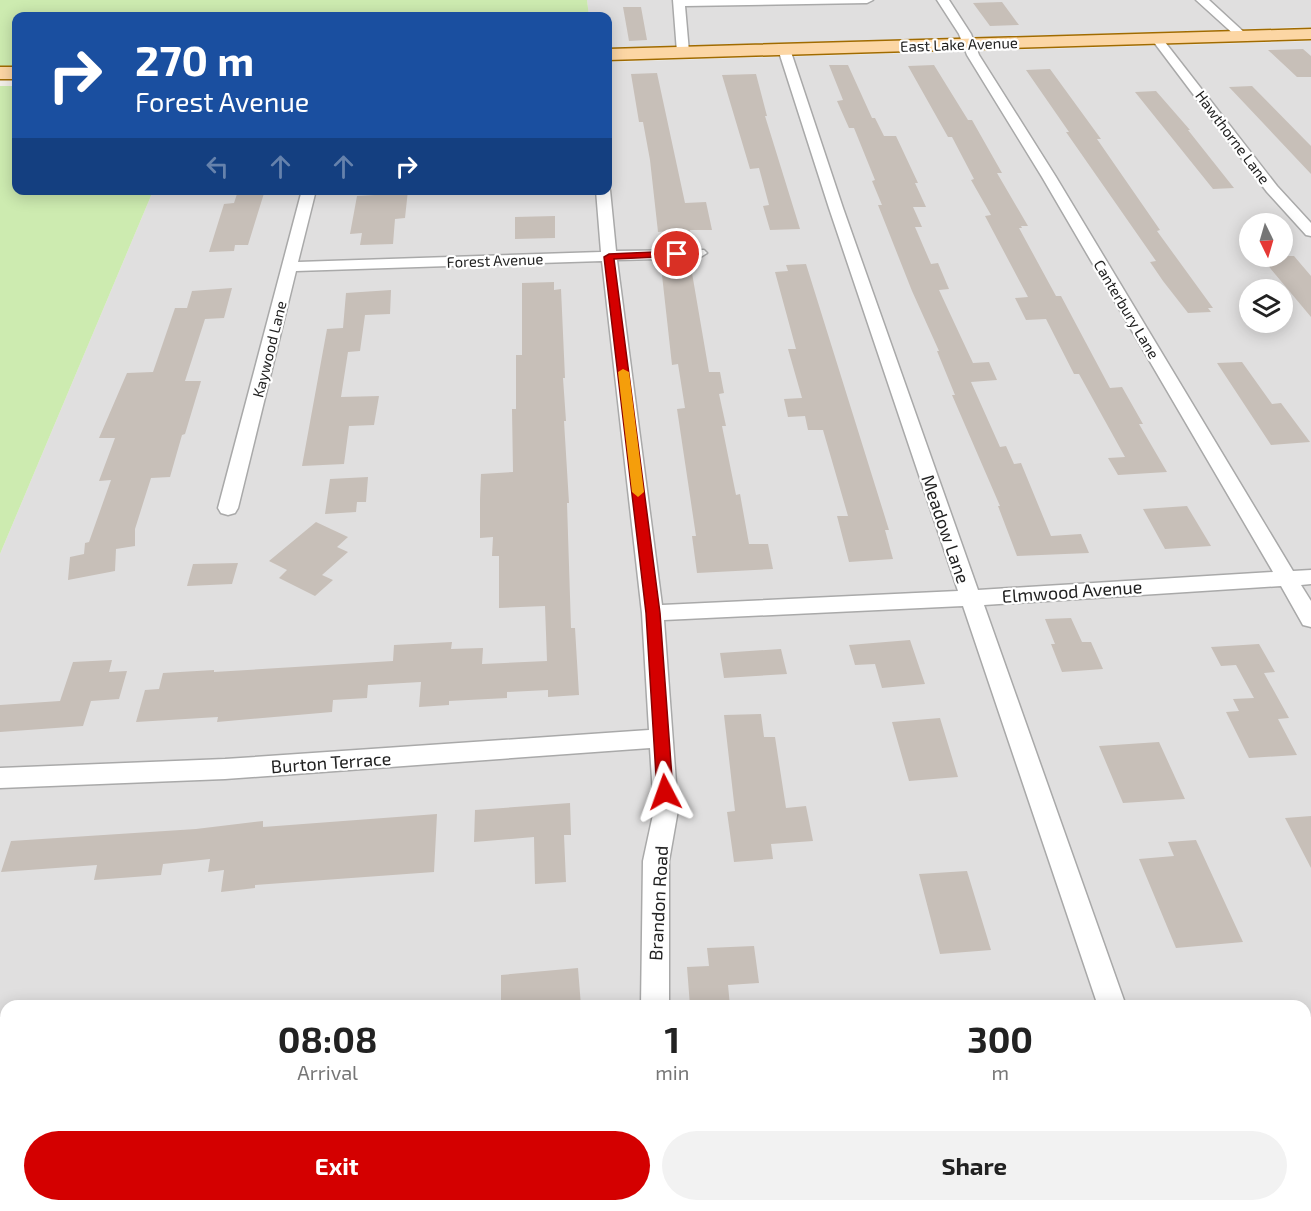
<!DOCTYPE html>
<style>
:root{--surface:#fff;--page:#f2f2f2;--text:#222;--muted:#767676;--accent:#d40000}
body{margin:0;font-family:"Exo 2",sans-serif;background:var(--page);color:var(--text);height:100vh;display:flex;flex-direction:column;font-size:22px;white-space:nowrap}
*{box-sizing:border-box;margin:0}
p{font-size:20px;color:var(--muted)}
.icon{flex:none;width:33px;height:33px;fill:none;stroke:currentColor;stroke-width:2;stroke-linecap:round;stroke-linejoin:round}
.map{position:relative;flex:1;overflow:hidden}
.sheet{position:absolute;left:0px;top:1000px;width:1311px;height:212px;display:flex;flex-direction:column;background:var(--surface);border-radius:18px 18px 0 0;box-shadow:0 3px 15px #0003}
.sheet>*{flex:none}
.hud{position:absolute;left:12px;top:12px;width:600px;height:183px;border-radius:12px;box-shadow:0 3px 15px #0003;background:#1a4fa0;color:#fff;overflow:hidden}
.needle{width:39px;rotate:175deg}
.fabs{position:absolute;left:1239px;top:213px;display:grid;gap:12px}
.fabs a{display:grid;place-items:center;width:54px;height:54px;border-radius:50%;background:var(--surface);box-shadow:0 3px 15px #0003;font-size:30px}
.pin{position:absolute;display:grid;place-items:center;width:51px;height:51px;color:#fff;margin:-26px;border:3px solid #fff;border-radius:50%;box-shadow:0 2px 6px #0007}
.me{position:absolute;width:66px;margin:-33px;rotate:356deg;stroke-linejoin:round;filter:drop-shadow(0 0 4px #0008)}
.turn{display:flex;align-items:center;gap:21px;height:126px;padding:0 24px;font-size:27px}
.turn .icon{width:78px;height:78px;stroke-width:2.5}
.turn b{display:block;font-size:42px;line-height:51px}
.lanes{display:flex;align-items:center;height:57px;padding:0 24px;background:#0003;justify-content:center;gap:30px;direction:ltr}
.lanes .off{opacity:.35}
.eta{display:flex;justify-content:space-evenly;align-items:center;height:102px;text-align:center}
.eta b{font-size:36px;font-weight:700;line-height:42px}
.action{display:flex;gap:12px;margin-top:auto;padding:12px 24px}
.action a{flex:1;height:69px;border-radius:36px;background:var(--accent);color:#fff;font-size:24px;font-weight:700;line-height:69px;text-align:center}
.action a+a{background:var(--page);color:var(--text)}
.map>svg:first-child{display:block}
.residential{fill:#e0dfdf;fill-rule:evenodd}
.grass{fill:#cdebb0}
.building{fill:#c7bfb8}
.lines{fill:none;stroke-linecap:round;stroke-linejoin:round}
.street-casing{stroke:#a9a9a9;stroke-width:3}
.primary-casing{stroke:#a06b00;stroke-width:3}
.street{fill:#fff;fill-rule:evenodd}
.primary{fill:#fcd6a4;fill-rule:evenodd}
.route{fill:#d40000;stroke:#8a0000;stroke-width:1.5}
.slow{fill:#f59e0b}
.labels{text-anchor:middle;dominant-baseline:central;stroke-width:4.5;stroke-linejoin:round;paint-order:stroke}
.far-street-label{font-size:15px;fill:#222;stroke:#fff}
.street-label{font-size:18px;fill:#222;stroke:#fff}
</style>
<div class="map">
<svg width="1311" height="1211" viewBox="0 0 1311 1211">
<rect width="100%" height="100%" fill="#f2efe9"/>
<path class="residential" d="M587,0H1311V27L608,49V16H589Z
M1311,41V1211H0V554L153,191L608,190V62ZM1250,224H1282V256H1250ZM1250,290H1282V322H1250ZM6,1006H1305V1206H6Z"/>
<path class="grass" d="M0,0H587L589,16H16V66L0,67Z
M0,86H16V190L153,191L0,554Z"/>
<path class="building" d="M1002,2L1019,25L990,26L973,3Z
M623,7H641L647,40L629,41Z
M1303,49L1311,56V77H1297L1268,50Z
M829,65H848L872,118H875L884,136H896L918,183H915L926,207H913L922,227H915L931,264L938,263L949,289L939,290L973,363L989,362L997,380L971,382L1000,447L1006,446L1014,464L1021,463L1051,536L1081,534L1089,553L1017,556L998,506H1000L952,395H955L937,351H939L912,291L878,205H882L872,181L875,180L854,128H849L837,101L843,100Z
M934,65L968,120H972L1002,173H997L1028,226H1021L1022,228H1019L1056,296H1061L1110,388L1122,387L1143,424H1139L1167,472L1118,475L1108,458L1125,457L1079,374H1074L1046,319L1026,320L1015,298L1028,297L985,216L991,215L971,180L974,179L952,137H948L908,66Z
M1050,69L1101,139H1097L1160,230L1157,231L1213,308H1208L1211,312L1188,313L1163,281L1150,262L1156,261L1066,132H1069L1026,70Z
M657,73L685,203L706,202L712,230H690L691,237L670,238L669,231L658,232L650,160L643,122H639L631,74Z
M756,74L767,116H765L800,229L770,230L763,206L769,205L759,168L750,169L722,75Z
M1252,86L1311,146V174L1229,87Z
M1156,91L1190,130H1188L1234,188L1213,189L1135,92Z
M265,190L248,245H235L234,251L209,252L224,204L234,203L238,191Z
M375,190H408L405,218L395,219L393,244L360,245L362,233L350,234L357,196L375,195Z
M555,216V238L515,239V217Z
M1260,256H1294L1311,276V317Z
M806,264L889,530H885L893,559L849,562L837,516H848L823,430H808L805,416L788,417L784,399L802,398L788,349H796L775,272L788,271L786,265Z
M692,273L709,372H720L724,393L719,394L726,426H722L736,495L740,494L749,544H768L773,569L697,573L692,536H696L677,409L685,408L678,364L672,365L662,275Z
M554,282V290L561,289L565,378H563L566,421H564L569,503H567L571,628H575L579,695L548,697V690L507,692V698L449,701V705L419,707L421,682L368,685L367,698L333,700L332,712L217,722L218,717L136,722L145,690L159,689L163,673L214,670V672L393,661L394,645L452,642L451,649L483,648L482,664L547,661L545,606L499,608V556H492L493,537L480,538V499L481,474L513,472L512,409H516V355H522V283Z
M232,288L224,318L205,319L185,381H201L185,434L182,435L170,477L151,478L135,529V546L116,549L115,571L68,580L70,557L84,554L85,543L89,542L111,480L99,481L115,438H99L127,373L153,372L175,308H187L192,291Z
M391,290L390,314L365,315L360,351L348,352L341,397L379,396L374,425L349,426L344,464L302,466L327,329L343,328L346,293Z
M1242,362L1272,404L1281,403L1310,442L1271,445L1217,363Z
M368,477L366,502H357L356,512L325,514L330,479Z
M1187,506L1211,546L1165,549L1143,509Z
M316,522L348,537L337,547L348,552L322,575L333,580L315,596L279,578L287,570L269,561Z
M238,563L232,584L187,586L193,564Z
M1071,618L1082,642H1091L1103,669L1062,672L1051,644H1055L1045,619Z
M910,640L925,684L882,688L875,664L855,665L849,645Z
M1259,644L1275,672L1264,673L1289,718L1278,719L1297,755L1249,758L1226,712L1239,711L1233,699L1254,698L1236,665L1221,666L1211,647Z
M781,649L787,674L724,678L720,653Z
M112,660L109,672L127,671L119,699L91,701L83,726L0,732V705L60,701L73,662Z
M761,714L764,737H775L786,808L806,806L813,841L771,844L773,859L734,862L727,812L735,811L724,715Z
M940,718L958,777L909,781L892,722Z
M1159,742L1185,799L1123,803L1099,746Z
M570,803L571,835H564L566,882L535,884L534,837L474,842L475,810Z
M437,814L434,872L255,885V888L221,892L224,870L208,872L210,859L163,864L161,875L94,880L97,865L1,872L11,841L196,829L263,821V827Z
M1311,816V868L1285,818Z
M1196,840L1243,942L1176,948L1139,859L1174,856L1168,842Z
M967,871L991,950L940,954L919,874Z
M754,946L759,983L728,985L730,1006H690L687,967L709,966L707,948Z
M578,968L581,1006H501V975Z"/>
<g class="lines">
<g class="street-casing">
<path id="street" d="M673,0H873L867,3L685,6L689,52L683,56L677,52Z
M937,0H949L971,34L979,55L1056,177L1293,571L1311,570V584L1301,585L1311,601V627L1303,625L1281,586L984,605L1126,1006H1098L963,606L664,620L678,810L669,861V1006H641L643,861L654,810L650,748L225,779L0,788V768L225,759L649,730L642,613L602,261L296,271L238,508L235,513L228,515L221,513L218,508L302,190H316L298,262L601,252L596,190H608V187L610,190L616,251L704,250L707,253L699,258L617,260L662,605L958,591L829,208L778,49L784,45L790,49L843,208L978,590L1273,572L1042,177L967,55L959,34Z
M1196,0H1209L1246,34V38H1238Z
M1157,36L1161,37L1277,186L1311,223V236L1306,235L1267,192L1153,41V37Z
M1311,1126V1156L1305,1158V1128Z
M0,1149H6V1179H0Z
M1144,1206H1175L1173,1211H1142Z"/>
</g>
<g class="primary-casing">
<path id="primary" d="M1311,29V39L608,60V49Z
M0,67H16V79H0Z"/>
</g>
<use href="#street" class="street"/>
<use href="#primary" class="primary"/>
</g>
<path class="route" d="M677,251L680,252V256L614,259L660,613L673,792L670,797L665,799L659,797L657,792L646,613L604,257L609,254Z"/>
<path class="slow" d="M623,369L629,372L644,492L638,497L632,492L618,372Z"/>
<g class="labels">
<g class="far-street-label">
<text transform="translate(959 44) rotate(-2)">East Lake Avenue</text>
<text transform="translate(1233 137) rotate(53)">Hawthorne Lane</text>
<text transform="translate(495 260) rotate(-2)">Forest Avenue</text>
<text transform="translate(1127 309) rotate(59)">Canterbury Lane</text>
<text transform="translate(269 349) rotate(-76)">Kaywood Lane</text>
</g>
<g class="street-label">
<text transform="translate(946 529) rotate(71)">Meadow Lane</text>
<text transform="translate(1072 591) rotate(-4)">Elmwood Avenue</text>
<text transform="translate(331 762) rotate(-4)">Burton Terrace</text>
<text transform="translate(658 903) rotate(-87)">Brandon Road</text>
</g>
</g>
</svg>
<div class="fabs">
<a><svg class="needle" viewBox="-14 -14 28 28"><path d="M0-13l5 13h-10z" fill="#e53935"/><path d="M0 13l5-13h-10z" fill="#767676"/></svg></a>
<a><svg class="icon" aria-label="layers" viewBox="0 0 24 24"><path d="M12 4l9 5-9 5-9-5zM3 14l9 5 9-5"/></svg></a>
</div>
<div class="pin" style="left:677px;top:254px;background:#d93025"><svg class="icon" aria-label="arrive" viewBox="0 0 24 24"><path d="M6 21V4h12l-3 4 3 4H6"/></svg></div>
<svg class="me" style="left:665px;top:792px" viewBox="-20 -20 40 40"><path d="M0-17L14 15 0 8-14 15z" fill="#d40000" stroke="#fff" stroke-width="4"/></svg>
<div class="hud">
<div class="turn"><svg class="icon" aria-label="right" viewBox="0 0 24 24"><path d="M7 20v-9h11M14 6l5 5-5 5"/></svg><div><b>270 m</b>Forest Avenue</div></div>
<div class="lanes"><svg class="icon off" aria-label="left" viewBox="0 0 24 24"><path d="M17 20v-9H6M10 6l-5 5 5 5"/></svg><svg class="icon off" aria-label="ahead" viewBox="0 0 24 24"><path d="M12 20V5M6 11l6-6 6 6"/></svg><svg class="icon off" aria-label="ahead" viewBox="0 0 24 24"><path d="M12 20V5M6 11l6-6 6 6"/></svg><svg class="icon" aria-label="right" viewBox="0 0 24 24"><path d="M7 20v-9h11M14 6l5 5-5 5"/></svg></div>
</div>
<section class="sheet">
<div class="eta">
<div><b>08:08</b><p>Arrival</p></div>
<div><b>1</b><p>min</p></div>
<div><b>300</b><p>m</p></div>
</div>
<div class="action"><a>Exit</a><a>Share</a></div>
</section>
</div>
